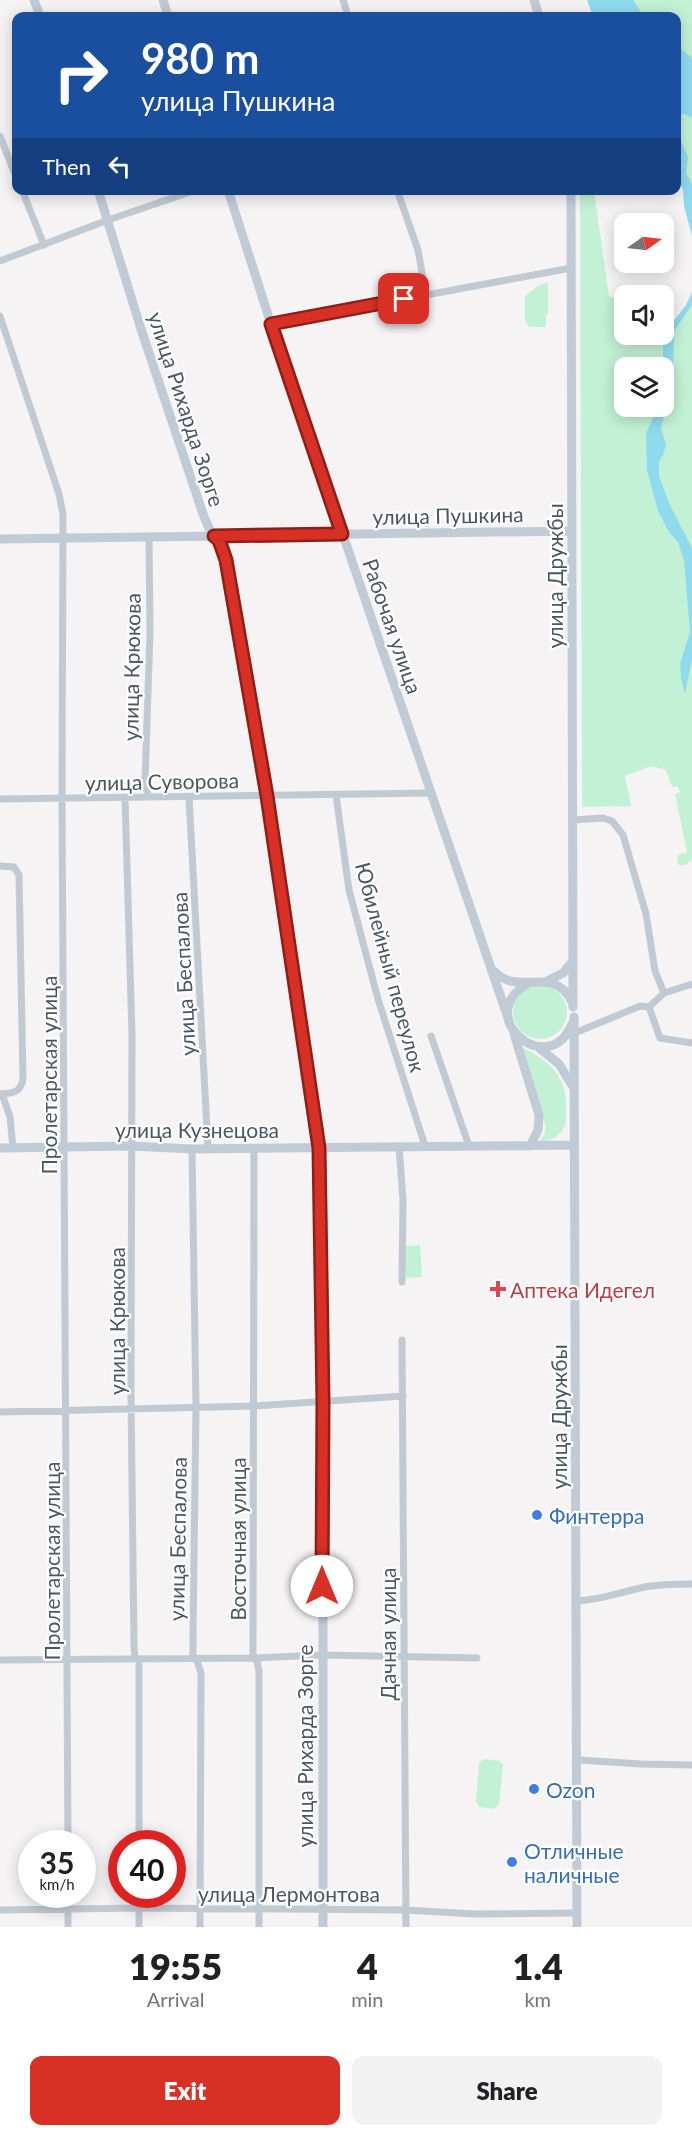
<!DOCTYPE html>
<meta charset="utf-8">
<style>
:root{--surface:#fff;--page:#f2f2f2;--text:#202124;--muted:#757577;--accent:#d93025}
body{margin:0;font-family:Lato,sans-serif;background:var(--page);color:var(--text);height:100vh;display:flex;flex-direction:column;font-size:22px;white-space:nowrap}
*{box-sizing:border-box;margin:0}
p{font-size:20px;color:var(--muted)}
.icon{flex:none;width:33px;height:33px;fill:none;stroke:currentColor;stroke-width:2;stroke-linecap:round;stroke-linejoin:round}
.map{position:relative;height:1927px;overflow:hidden}
.details{display:flex;flex-direction:column;background:var(--surface);flex:1}
.details>*{flex:none}
.guide{position:absolute;left:12px;top:12px;width:669px;height:183px;border-radius:12px;box-shadow:0 3px 15px #0003;background:#1a4fa0;color:#fff;overflow:hidden}
.needle{width:39px;rotate:76deg}
.fabs{position:absolute;left:614px;top:213px;display:grid;gap:12px}
.fabs a{display:grid;place-items:center;width:60px;height:60px;border-radius:12px;background:var(--surface);box-shadow:0 3px 15px #0003;font-size:30px}
.speed{position:absolute;left:18px;top:1830px;display:flex;gap:12px;font-size:30px;font-weight:700;text-align:center}
.speed>*{display:grid;place-content:center;width:78px;height:78px;border-radius:50%;background:var(--surface);box-shadow:0 3px 15px #0003;line-height:1}
.speed small{font-size:15px;font-weight:400}
.speed .limit{border:9px solid #d22;background:#fff;color:#111}
.pin{position:absolute;display:grid;place-items:center;width:51px;height:51px;color:#fff;margin:-26px;border-radius:12px;box-shadow:0 3px 9px #0006}
.me{position:absolute;width:66px;margin:-33px;rotate:0deg;stroke-linejoin:round;filter:drop-shadow(0 0 4px #0008)}
.turn{display:flex;align-items:center;gap:21px;height:126px;padding:0 30px;font-size:27px}
.turn .icon{width:78px;height:78px;stroke-width:2.5}
.turn b{display:block;font-size:42px;line-height:51px}
.then{display:flex;align-items:center;height:57px;padding:0 30px;background:#0003;gap:12px;font-size:22px}
.eta{display:flex;justify-content:space-evenly;align-items:center;height:102px;text-align:center}
.eta b{font-size:36px;font-weight:800;line-height:42px}
.action{display:flex;gap:12px;margin-top:auto;padding:12px 30px}
.action a{flex:1;height:69px;border-radius:12px;background:var(--accent);color:#fff;font-size:24px;font-weight:800;line-height:69px;text-align:center}
.action a+a{background:var(--page);color:var(--text)}
.map>svg:first-child{display:block}
.green{fill:#c3f1d5;fill-rule:evenodd}
.water{fill:#90daee}
.lines{fill:none;stroke-linecap:round;stroke-linejoin:round}
.street{stroke:#c1cad2;stroke-width:7}
.secondary{stroke:#c1cbd6;stroke-width:9}
.route-casing{stroke:#8d1f18;stroke-width:15}
.route{stroke:#d93025;stroke-width:10}
.health-dot{fill:#e0444e;stroke:#fff;stroke-width:2}
.shop-dot{fill:#3f7fe0;stroke:#fff;stroke-width:2}
.labels{text-anchor:middle;dominant-baseline:central;stroke-width:4.5;stroke-linejoin:round;paint-order:stroke}
.street-label{font-size:21px;fill:#4a5661;stroke:#fff}
.health-label{font-size:21px;fill:#be3a42;stroke:#fff;text-anchor:start}
.shop-label{font-size:21px;fill:#366cbe;stroke:#fff;text-anchor:start}
</style>
<div class="map">
<svg width="692" height="1927" viewBox="0 0 692 1927">
<rect width="100%" height="100%" fill="#f5f3f3"/>
<path class="green" d="M595,0H692V210L677,149L676,16H605Z
M580,191H594L609,296L624,301V334H663V319L673,321L670,325L692,299V859L685,865H678L677,855L687,852L675,794L680,792L678,787H672L666,770L651,766L625,776L631,806L582,807ZM624,368H663V406H624Z
M548,283V314H546V327H529L525,320V296L541,284Z
M513 1012a27 27 0 1 1 54 0a27 27 0 1 1-54 0Z
M522,1047C551,1062 568,1077 566,1112C566,1121 566,1128 559,1134C553,1140 545,1141 538,1144L545,1133V1125Z
M420,1245L422,1277L406,1278L404,1246Z
M484,1759L500,1761L503,1765L499,1804L494,1809L480,1807L476,1802L479,1763Z"/>
<path class="water" d="M587,0H633L643,16H593Z
M677,46L692,58V118L685,114H677Z
M676,130L688,157L686,173L692,184V236L684,206L683,190L677,175Z
M692,292V305L674,331L673,386L661,428L666,445L663,455L659,462V476L669,503L692,548V659L685,694L681,678L680,664L690,632L684,561L678,542L669,532L658,511L647,470L646,433L658,407L663,406V335L686,305Z"/>
<g class="lines">
<path class="street" d="M343,0L348,16
M0,136L16,177
M22,190L44,245
M397,190L418,250L426,295
M0,261L108,220L196,190
M0,316L59,494L63,514L62,799L68,1844
M271,324L571,268
M336,795L349,890L378,999L425,1146
M148,797L145,781L150,633L149,537
M189,797L208,1148
M125,798L132,1035L131,1394L134,1646L135,1658L139,1661V1844
M0,799L432,793
M573,820L603,818L612,821L623,835L646,914L655,971L664,993
M0,866L14,867L19,875L23,1079C21,1093 12,1093 0,1094
M649,1007L660,1038L692,1043
M649,1007L664,993L692,984
M570,1035L640,1006L649,1007
M431,1036L469,1146
M2,1094L10,1117L13,1148
M399,1146L403,1200L402,1282
M254,1148L253,1658L257,1661L259,1671V1927
M192,1149L196,1407L193,1636V1658L197,1661L201,1673L200,1927
M402,1340L406,1927
M0,1412L255,1406L403,1396
M576,1601C602,1600 620,1592 645,1587C661,1584 676,1584 692,1584
M0,1660L253,1658L322,1655L477,1658
M579,1760L641,1764L692,1765
M68,1894V1927
M0,1910L139,1908L406,1910L474,1914L577,1913
M139,1927V1894"/>
<path class="secondary" d="M34,0L40,16
M163,0L168,16
M534,0L539,16
M98,190L141,329L204,517L210,530L219,540L226,560L267,796L319,1148L323,1401V1927
M228,190L271,324L509,1021
M571,190L573,1007
M0,539L572,531
M494,971C519,998 553,963 572,1002
M547,981L563,973L573,961
M527,984C472,1017 549,1081 572,1024
M574,1017C573,1320 578,1624 577,1927
M514,1034L539,1115L538,1130L530,1146
M538,1047L559,1064L573,1087
M0,1148L130,1146L192,1149L574,1145"/>
</g>
<g class="lines">
<g class="route-casing">
<path id="route" d="M322,1586L323,1401L319,1148L267,796L226,560L219,540L214,536L342,534L271,324L404,299"/>
</g>
<use href="#route" class="route"/>
</g>
<path class="health-dot" d="M495 1280h6v6h6v6h-6v6h-6v-6h-6v-6h6z"/>
<g class="shop-dot">
<circle cx="537" cy="1515" r="6"/>
<circle cx="534" cy="1789" r="6"/>
<circle cx="512" cy="1862" r="6"/>
</g>
<g class="labels">
<g class="street-label">
<text transform="translate(187 409) rotate(72)">улица Рихарда Зорге</text>
<text transform="translate(448 515) rotate(-1)">улица Пушкина</text>
<text transform="translate(554 576) rotate(-90)">улица Дружбы</text>
<text transform="translate(393 626) rotate(71)">Рабочая улица</text>
<text transform="translate(131 667) rotate(-89)">улица Крюкова</text>
<text transform="translate(162 781) rotate(-1)">улица Суворова</text>
<text transform="translate(391 967) rotate(75)">Юбилейный переулок</text>
<text transform="translate(183 974) rotate(-93)">улица Беспалова</text>
<text transform="translate(48 1075) rotate(-90)">Пролетарская улица</text>
<text x="197" y="1129">улица Кузнецова</text>
<text transform="translate(116 1321) rotate(-90)">улица Крюкова</text>
<text transform="translate(558 1417) rotate(-90)">улица Дружбы</text>
<text transform="translate(177 1539) rotate(-89)">улица Беспалова</text>
<text transform="translate(237 1539) rotate(-90)">Восточная улица</text>
<text transform="translate(51 1561) rotate(-90)">Пролетарская улица</text>
<text transform="translate(387 1634) rotate(-90)">Дачная улица</text>
<text transform="translate(304 1746) rotate(-90)">улица Рихарда Зорге</text>
<text x="289" y="1893">улица Лермонтова</text>
</g>
<g class="health-label">
<text x="510" y="1289">Аптека Идегел</text>
</g>
<g class="shop-label">
<text x="549" y="1515">Финтерра</text>
<text x="546" y="1789">Ozon</text>
<text x="524" y="1850">Отличные<tspan x="524" dy="24">наличные</tspan></text>
</g>
</g>
</svg>
<div class="fabs">
<a><svg class="needle" viewBox="-14 -14 28 28"><path d="M0-13l5 13h-10z" fill="#e53935"/><path d="M0 13l5-13h-10z" fill="#757577"/></svg></a>
<a><svg class="icon" aria-label="sound" viewBox="0 0 24 24"><path d="M4 9h4l5-4v14l-5-4H4zM17 9q2 3 0 6"/></svg></a>
<a><svg class="icon" aria-label="layers" viewBox="0 0 24 24"><path d="M12 4l9 5-9 5-9-5zM3 14l9 5 9-5"/></svg></a>
</div>
<div class="speed"><div>35<small>km/h</small></div><div class="limit">40</div></div>
<div class="pin" style="left:404px;top:299px;background:#d93025"><svg class="icon" aria-label="arrive" viewBox="0 0 24 24"><path d="M6 21V4h12l-3 4 3 4H6"/></svg></div>
<svg class="me" style="left:322px;top:1586px" viewBox="-20 -20 40 40"><circle r="19" fill="#fff"/><path d="M0-13L10 11 0 6-10 11z" fill="#d93025"/></svg>
<div class="guide">
<div class="turn"><svg class="icon" aria-label="right" viewBox="0 0 24 24"><path d="M7 20v-9h11M14 6l5 5-5 5"/></svg><div><b>980 m</b>улица Пушкина</div></div>
<div class="then">Then<svg class="icon" aria-label="left" viewBox="0 0 24 24"><path d="M17 20v-9H6M10 6l-5 5 5 5"/></svg></div>
</div>
</div>
<section class="details">
<div class="eta">
<div><b>19:55</b><p>Arrival</p></div>
<div><b>4</b><p>min</p></div>
<div><b>1.4</b><p>km</p></div>
</div>
<div class="action"><a>Exit</a><a>Share</a></div>
</section>
